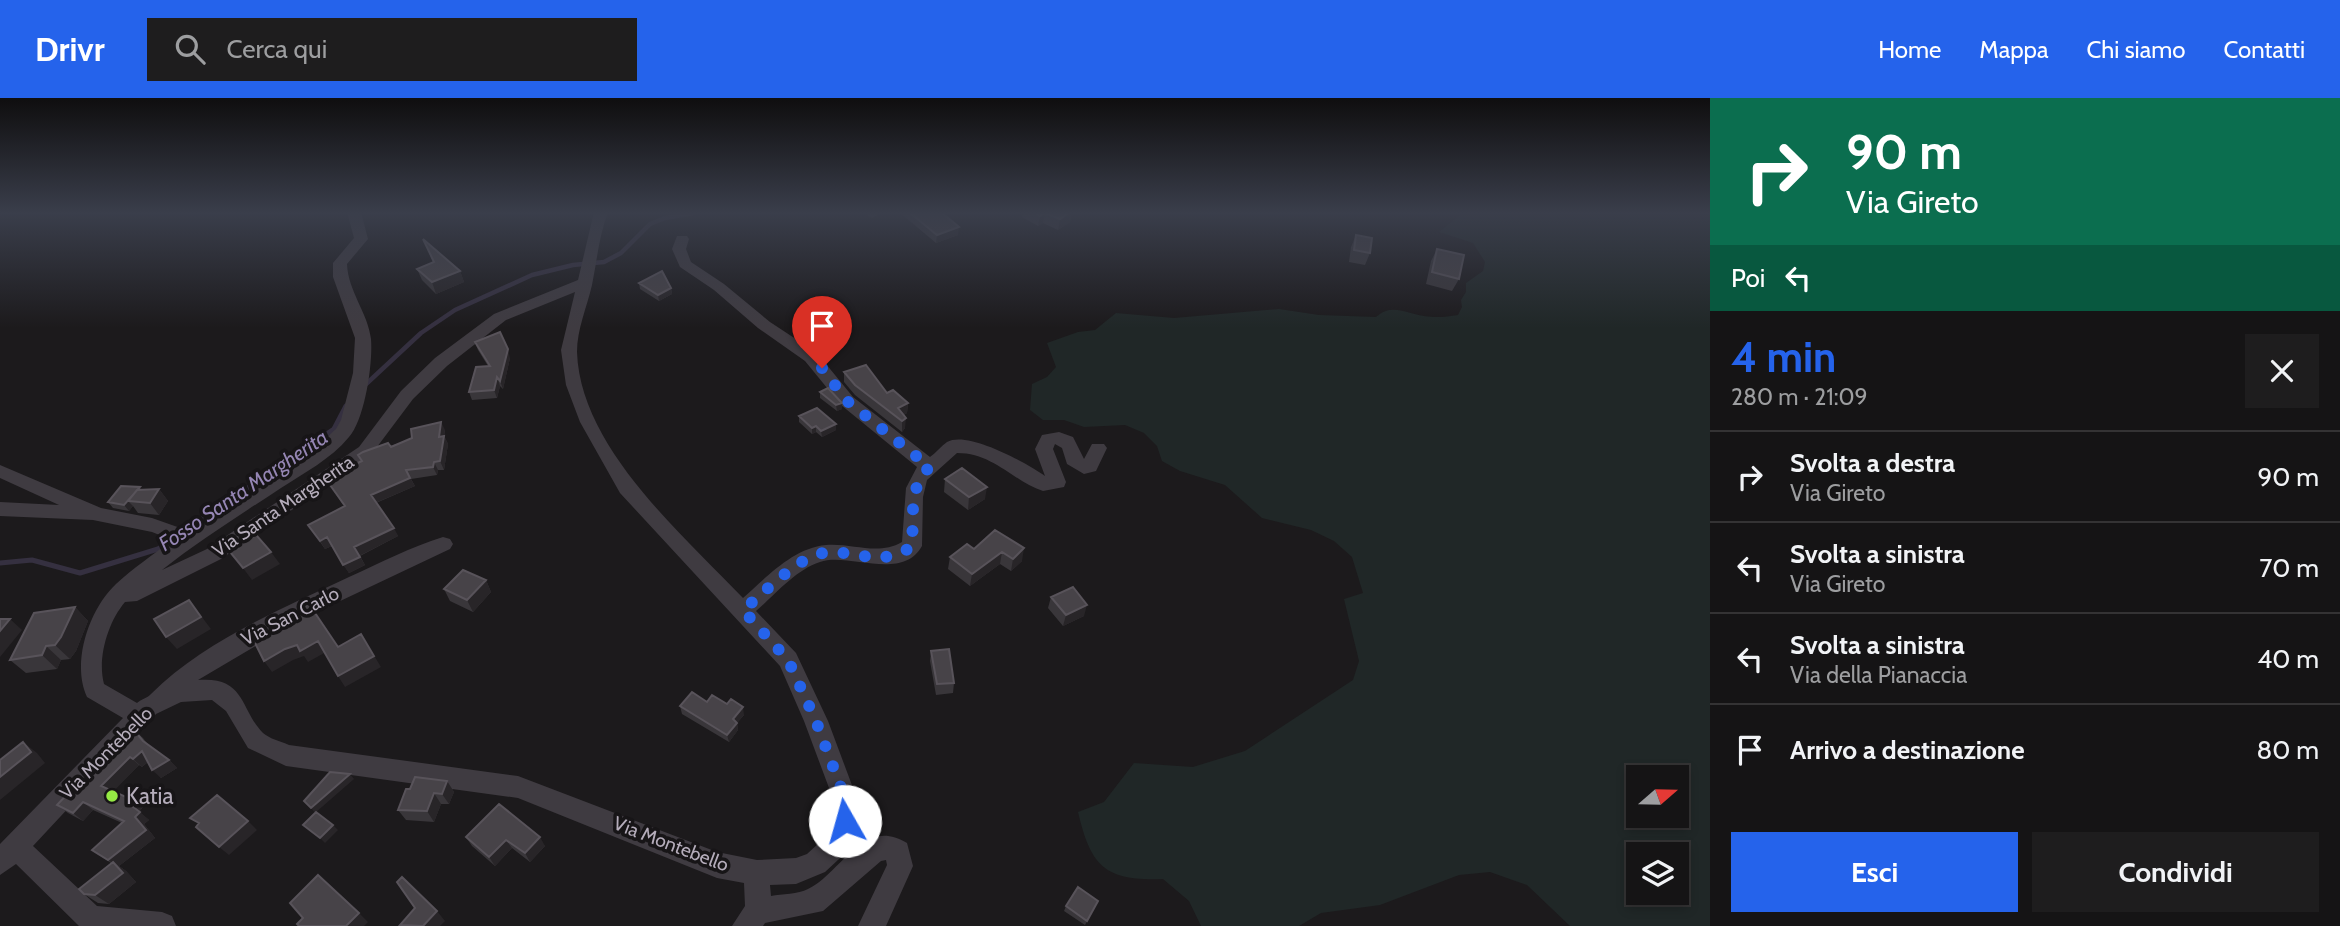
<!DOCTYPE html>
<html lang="it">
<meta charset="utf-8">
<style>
:root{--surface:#151415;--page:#1e1d1e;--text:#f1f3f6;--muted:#9d9ea0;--line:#343334;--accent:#2563eb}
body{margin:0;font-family:Cabin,sans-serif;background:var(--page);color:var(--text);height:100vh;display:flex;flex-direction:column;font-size:26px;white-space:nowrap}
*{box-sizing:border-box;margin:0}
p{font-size:23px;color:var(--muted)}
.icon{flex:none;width:38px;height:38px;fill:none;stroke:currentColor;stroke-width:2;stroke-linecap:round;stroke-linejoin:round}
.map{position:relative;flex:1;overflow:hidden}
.side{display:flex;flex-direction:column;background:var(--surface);width:630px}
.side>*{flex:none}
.guide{background:#0b6e4f;color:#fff;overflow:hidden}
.needle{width:46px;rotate:70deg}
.tools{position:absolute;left:1626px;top:667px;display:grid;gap:14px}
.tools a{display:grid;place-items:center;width:63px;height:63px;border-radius:0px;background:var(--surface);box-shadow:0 4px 10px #0003,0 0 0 2px var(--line);font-size:35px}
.pin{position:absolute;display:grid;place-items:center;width:60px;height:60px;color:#fff;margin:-72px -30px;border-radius:50% 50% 50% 0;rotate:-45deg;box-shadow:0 0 7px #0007}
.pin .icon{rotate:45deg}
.me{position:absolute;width:77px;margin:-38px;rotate:353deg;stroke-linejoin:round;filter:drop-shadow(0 0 5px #0008)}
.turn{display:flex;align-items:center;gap:24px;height:147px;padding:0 21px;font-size:32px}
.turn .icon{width:91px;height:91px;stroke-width:2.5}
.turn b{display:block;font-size:49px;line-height:60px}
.then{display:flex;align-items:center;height:66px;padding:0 21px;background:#0003;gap:14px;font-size:26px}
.round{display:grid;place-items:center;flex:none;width:74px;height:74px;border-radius:0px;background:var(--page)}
.head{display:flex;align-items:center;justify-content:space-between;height:119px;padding:0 21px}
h1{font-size:42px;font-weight:800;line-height:52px;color:var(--accent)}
.primary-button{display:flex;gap:14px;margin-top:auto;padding:14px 21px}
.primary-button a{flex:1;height:80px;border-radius:0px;background:var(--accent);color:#fff;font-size:28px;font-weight:800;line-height:80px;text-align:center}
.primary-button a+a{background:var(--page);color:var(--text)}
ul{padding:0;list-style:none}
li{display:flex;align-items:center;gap:21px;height:91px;padding:0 21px;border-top:2px solid var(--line)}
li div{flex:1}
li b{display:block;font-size:26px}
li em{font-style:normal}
header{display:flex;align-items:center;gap:42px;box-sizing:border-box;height:98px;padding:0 35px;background:var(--accent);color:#fff}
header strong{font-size:33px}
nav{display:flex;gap:38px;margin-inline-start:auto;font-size:24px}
.search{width:490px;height:63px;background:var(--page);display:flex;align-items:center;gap:18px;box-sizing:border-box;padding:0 24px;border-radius:0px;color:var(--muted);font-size:26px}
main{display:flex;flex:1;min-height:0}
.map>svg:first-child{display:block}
.green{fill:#202727;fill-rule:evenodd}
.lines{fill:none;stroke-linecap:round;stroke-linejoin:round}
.stream-far1{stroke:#353040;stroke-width:4.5}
.stream{stroke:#353040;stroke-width:5}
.street{fill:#3f3b41;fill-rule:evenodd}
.wall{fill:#39363a}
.shaded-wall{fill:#282528}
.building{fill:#474348;stroke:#58535a;stroke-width:2}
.route{stroke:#2563eb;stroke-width:12;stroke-dasharray:0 21.6}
.poi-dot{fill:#95ea44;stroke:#171517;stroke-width:2.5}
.labels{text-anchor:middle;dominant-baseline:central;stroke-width:7;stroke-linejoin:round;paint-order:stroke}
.street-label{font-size:19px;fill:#b5adbb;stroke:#171517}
.water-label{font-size:21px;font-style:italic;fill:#9586b4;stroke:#171517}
.near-poi-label{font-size:23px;fill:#b5adbb;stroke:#171517;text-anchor:start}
</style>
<header>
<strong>Drivr</strong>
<div class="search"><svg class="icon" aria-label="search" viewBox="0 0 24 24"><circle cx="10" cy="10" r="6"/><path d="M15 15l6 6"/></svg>Cerca qui</div>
<nav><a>Home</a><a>Mappa</a><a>Chi siamo</a><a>Contatti</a></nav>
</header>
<main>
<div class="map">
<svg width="1710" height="828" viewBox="0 0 1710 828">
<rect width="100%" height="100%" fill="#1c1a1c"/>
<path class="green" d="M1464,114H1710V828H1570L1527,787L1490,774L1459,777L1380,807L1321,815L1299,828H1201L1189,803L1163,781C1105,783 1091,769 1078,714L1104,704L1134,665L1193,669L1245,653L1353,582L1359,563L1344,501L1363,495L1352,459L1334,443L1311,432L1262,420L1225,387L1180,373L1162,363L1157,348L1144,335L1125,327L1084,329L1064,322H1043L1030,312L1032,286L1047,279L1056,269L1047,245L1078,234L1095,232L1116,215L1174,220L1279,211L1319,217L1376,219C1392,205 1405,215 1424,218C1436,220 1446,219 1458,217L1462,209L1461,202L1466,194V185L1483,173L1485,164L1473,145L1439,134ZM1638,679H1676V718H1638ZM1638,756H1676V794H1638Z"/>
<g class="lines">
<path class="stream-far1" d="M364,288L421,235L455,212L532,177L573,167L604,164L621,155L650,126L665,120L699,114"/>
<path class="stream" d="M0,465L32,462L80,475L158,451L334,331L346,308"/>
<path class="street" d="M347,114H361L368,141L347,166C348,193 368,215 371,241C373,265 365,321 349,339C331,361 304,375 281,390C240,417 200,442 162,472L207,451L359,349L401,293L435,260L494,216L578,182L594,114H608C599,138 597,162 592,187C587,209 577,231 577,254C580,349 682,436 743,500C767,479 793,450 826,447C853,445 878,458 902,444L906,390L917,369L841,307L805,263L758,230L714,192L680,169L672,151L677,138H687L689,141L686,151L691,164L724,186L770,224L817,255L853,299L930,359C936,355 941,348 947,344C968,332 1028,366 1045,378L1035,351L1042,337L1059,334L1073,339L1084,361L1092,346H1104L1107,350L1096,373L1084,376L1067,366L1062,350L1055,346L1053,351L1066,384L1064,389L1043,393C1014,384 994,355 957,355L927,382L923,399L922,448C902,484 848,454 820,464C795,472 775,497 756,513L796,555L828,623L859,706L856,740L852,749L825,774L796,786L770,787L771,798C782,796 798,796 808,791C842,775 862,718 907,745L913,768L886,828H858L887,767L886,762L881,763L823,813L765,825L763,828H732L745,808L744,785L717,780L518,700L286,668L248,650L226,613L212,602L181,604L156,616L33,748L97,808L162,814L172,818L176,828H79L16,766L0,777V746L123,620L87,599C71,565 89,511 116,486C133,470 153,457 172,442L152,434L93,422L0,418V404L59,407L0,380V367L101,410L152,420L186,432L308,356L336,331L341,322L353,275L355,240L333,179V165L354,140ZM575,194L561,252L566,287L580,324L620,395L780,568L804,623L835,706L831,734L807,756L796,760L757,762L717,754L518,678L289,647C280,643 270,641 263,635C240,612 246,578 198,582L298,523L450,451L453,446L450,441L443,439C411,449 380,465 349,479C281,511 204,543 151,596C148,600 141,601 137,605L104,586C97,560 108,524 125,504L137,503L221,461L371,357L413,301L447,268L506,222Z
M863,114H878L879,116L872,120Z"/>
</g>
<path class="wall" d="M899,114H941L958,137L936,145Z
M1023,114H1072L1070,124L1058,132L1043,125L1038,128L1022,119Z
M1356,137L1370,155L1365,167L1349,164L1351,149Z
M423,141L460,173L464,184L436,196L422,182L417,171L433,164Z
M1437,151L1459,181L1452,193L1426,186L1431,163Z
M639,185L671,190L672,196L659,203L640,191Z
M475,244L510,260L503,291L500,288L497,300L472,302L469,294L488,268L478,252Z
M844,274L908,305L907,315L904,317L905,330L902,334L855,297L844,284Z
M820,294L842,311L837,313L820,300Z
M799,318L836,326V332L822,339L816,334L812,336L799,324Z
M445,332L444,338L448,346L444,372H438L437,377L411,381L415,388L376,405L398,438L360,458L365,467L349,475L332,448L325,451L308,427L344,408L325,380L361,363L358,357Z
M945,381L985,401L968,412L944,394Z
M140,389L141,392L159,391L168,403L159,417L138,415L133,408L129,413L113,410L108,404Z
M995,432L1022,463L1011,473L1000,466L970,488L948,471L950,459L974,451Z
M486,482L491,494L473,514L450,503L444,491Z
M1051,499L1084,518L1063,528L1048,510Z
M75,509L88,523L76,553L70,561L61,562L57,571L26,575L10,562Z
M931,553L954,585L953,595L936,597L930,563Z
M707,604L727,606L744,617L737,625L738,632L729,644L682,616L680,608Z
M134,632L143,640L149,648L169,662L177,670L161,680L148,664L142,669L139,667L113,693L133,702L143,709L139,714L149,722L144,726L155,740L119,768L126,773L136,784L109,806L98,805L84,796L111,765L92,752L122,725L93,712L83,723L68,715L57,707Z
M447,683L454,694L449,706H441L434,724L406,722L398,712L410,691Z
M499,706L545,748L530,764L512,750L495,768L472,748L466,739Z
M1098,803L1085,827L1064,813L1066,808Z"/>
<path class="shaded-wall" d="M1070,114H1072L1070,124L1058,132L1060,121Z
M1045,115L1043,125L1038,128L1040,118Z
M959,129L958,137L936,145L937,137Z
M460,173L464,184L436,196L432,184Z
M671,190L672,196L659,203L658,197Z
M508,251L510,260L503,291L500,283Z
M497,279L500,288L497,300L494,292Z
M842,305V311L837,313L836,307Z
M908,305L907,315L898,320V310Z
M906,320L905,330L902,334V323Z
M441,324L445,332L442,347L439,339Z
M836,326V332L822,339L821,333Z
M816,328V334L812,336V330Z
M444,338L448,346L444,372L440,363Z
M434,364L438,372L437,377L433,369Z
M410,380L415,388L375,405L371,397Z
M140,389L144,395L128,403L133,408L129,413L124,407Z
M987,389L985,401L968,412L969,399Z
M159,391L168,403L159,417L150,405Z
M394,430L398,438L359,458L354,449Z
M327,439L332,448L325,451L320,443Z
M1024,450L1022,463L1011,473L1013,461Z
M271,454L280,466L252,482L243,470Z
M1002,454L1000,466L970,488L972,476Z
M360,459L365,467L349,475L343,467Z
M486,482L491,494L473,514L467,502Z
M189,502L211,531L177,551L166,539Z
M1087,507L1084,518L1063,528L1066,517Z
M75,509L88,523L76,553L70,561L55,547Z
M10,521L22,532L0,559V533Z
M361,536L381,569L345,589L338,578Z
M318,543L326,554L308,564L304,558L293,562L272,574L264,563L285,551L297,547Z
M46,548L61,562L57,571L42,557Z
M743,609L744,617L737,625L738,632L729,644L727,637L733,621Z
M23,644L37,655L45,665L0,702V679Z
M142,653L151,661L142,669L133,661Z
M130,659L139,667L111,696L101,688Z
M169,662L177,670L161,680L152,672Z
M350,676L354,681L315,715L311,710Z
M447,683L454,694L449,706L442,696Z
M434,695L441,706L434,724L427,713Z
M133,702L143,709L139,714L129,706Z
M83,704L93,712L83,723L73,715Z
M140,714L149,722L144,726L155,740L119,768L126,773L136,784L109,806L95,797L118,769L108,762L135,719Z
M248,723L257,732L229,757L219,749Z
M333,727L338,732L325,745L320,740Z
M540,739L545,748L530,764L525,755Z
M506,742L512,750L495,768L489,759Z
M437,813L445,823L440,828H423Z
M359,815L368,824L364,828H346Z"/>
<path class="building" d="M909,114H941L959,129L937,137Z
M1034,114H1070L1060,121L1045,115L1040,118Z
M1356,137L1372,140L1370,155L1354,152Z
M423,141L460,173L432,184L417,171L434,164Z
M1437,151L1464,157L1459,181L1432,174Z
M662,173L671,190L658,197L639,185Z
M500,234L508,251L500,283L497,279L494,292L469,294L476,269L490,268L475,244Z
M866,267L887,295L893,292L908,305L898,310L906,320L902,323L855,287L844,274Z
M828,290L842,305L836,307L820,294Z
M817,310L836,326L821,333L816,328L812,330L799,318Z
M441,324L439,339L444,338L440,363L434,364L433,369L406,372L410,380L371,397L394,430L354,449L360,459L343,467L327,439L320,443L308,427L345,408L325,380L362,363L358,357L363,354L388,345L391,349L412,340L411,331Z
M962,370L987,389L969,399L945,381Z
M121,388L140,389L124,407L108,404Z
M159,391L150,405L128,403L137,392Z
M251,431L271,454L243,470L230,454L233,452L227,444Z
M995,432L1024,450L1013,461L1002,454L972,476L950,459L967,446L974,451Z
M463,472L486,482L467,502L444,491Z
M1073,489L1087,507L1066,517L1051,499Z
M189,502L201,519L166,539L154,521Z
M309,506L338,549L361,536L374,558L338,578L318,543L300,553L297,547L285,551L264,563L254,543L298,519L294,513Z
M75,509L61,539L55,547L46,548L42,557L10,562L34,515Z
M0,521H10L0,533Z
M949,551L954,585L937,586L931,553Z
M692,594L707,604L712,597L727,606L731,601L743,609L733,621L737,625L727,637L680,608Z
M134,632L143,643L169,662L152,672L142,653L133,661L130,659L101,688L133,702L129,706L140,714L135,719L146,732L108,762L92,752L124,723L83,704L73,715L57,707L119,641Z
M23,644L31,654L0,679V662Z
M330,674L350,676L311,710L304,703Z
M415,679L447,683L442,696L434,695L427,713L398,712L406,691H410Z
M217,697L248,723L219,749L196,729L199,725L190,720Z
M499,706L540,739L525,755L506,742L489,759L466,739Z
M316,714L333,727L320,740L303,727Z
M113,764L123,775L95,797L84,796L79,791Z
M318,777L359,815L346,828H299L297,826L303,820L290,805Z
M402,779L437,813L423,828L400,827L415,810L397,784Z
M1078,789L1098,803L1087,823L1066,808Z"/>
<linearGradient id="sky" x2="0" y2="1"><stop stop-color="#0f0e0f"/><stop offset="0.5" stop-color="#3a3e4b"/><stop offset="1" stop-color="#3a3e4b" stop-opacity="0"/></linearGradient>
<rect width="1710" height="230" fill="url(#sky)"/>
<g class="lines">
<path class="route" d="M822,270L847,303L930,369C908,387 914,421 912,448C881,471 857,451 823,455C798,459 763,496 743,512L788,562L816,623L847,706L845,723"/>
</g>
<circle class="poi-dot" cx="112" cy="698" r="7"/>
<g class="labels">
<g class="street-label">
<text transform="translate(283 408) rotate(-34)">Via Santa Margherita</text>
<text transform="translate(290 518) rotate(-27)">Via San Carlo</text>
<text transform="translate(106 655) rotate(-45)">Via Montebello</text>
<text transform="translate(671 746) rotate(21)">Via Montebello</text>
</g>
<g class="water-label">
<text transform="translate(243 392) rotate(-34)">Fosso Santa Margherita</text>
</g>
<g class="near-poi-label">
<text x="126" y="698">Katia</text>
</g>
</g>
</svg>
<div class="tools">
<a><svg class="needle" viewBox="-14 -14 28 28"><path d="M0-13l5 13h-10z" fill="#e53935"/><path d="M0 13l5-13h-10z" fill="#9d9ea0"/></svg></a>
<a><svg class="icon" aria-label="layers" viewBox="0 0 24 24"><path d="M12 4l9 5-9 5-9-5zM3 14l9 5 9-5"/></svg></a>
</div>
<div class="pin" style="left:822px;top:270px;background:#d93025"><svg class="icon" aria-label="arrive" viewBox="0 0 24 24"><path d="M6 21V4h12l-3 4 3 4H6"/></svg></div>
<svg class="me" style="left:845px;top:723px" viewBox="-20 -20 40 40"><circle r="19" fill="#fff"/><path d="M0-13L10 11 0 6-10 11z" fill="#2563eb"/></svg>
</div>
<section class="side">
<div class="guide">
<div class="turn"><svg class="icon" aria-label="right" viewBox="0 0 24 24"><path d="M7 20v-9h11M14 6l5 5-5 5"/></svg><div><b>90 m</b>Via Gireto</div></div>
<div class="then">Poi<svg class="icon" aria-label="left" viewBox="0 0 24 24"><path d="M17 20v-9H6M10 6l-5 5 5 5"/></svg></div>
</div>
<div class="head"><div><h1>4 min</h1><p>280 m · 21:09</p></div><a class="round"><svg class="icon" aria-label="close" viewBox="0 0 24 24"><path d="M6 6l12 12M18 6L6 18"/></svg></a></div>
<ul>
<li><svg class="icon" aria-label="right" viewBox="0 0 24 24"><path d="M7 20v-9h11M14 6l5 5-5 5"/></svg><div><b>Svolta a destra</b><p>Via Gireto</p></div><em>90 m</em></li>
<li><svg class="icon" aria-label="left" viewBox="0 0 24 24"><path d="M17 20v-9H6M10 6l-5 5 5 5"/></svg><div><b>Svolta a sinistra</b><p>Via Gireto</p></div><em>70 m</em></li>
<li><svg class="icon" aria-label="left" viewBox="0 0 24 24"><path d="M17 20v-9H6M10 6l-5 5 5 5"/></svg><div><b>Svolta a sinistra</b><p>Via della Pianaccia</p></div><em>40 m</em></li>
<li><svg class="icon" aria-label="arrive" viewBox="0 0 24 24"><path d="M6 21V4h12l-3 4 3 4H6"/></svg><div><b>Arrivo a destinazione</b></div><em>80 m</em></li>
</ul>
<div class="primary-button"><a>Esci</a><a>Condividi</a></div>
</section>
</main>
